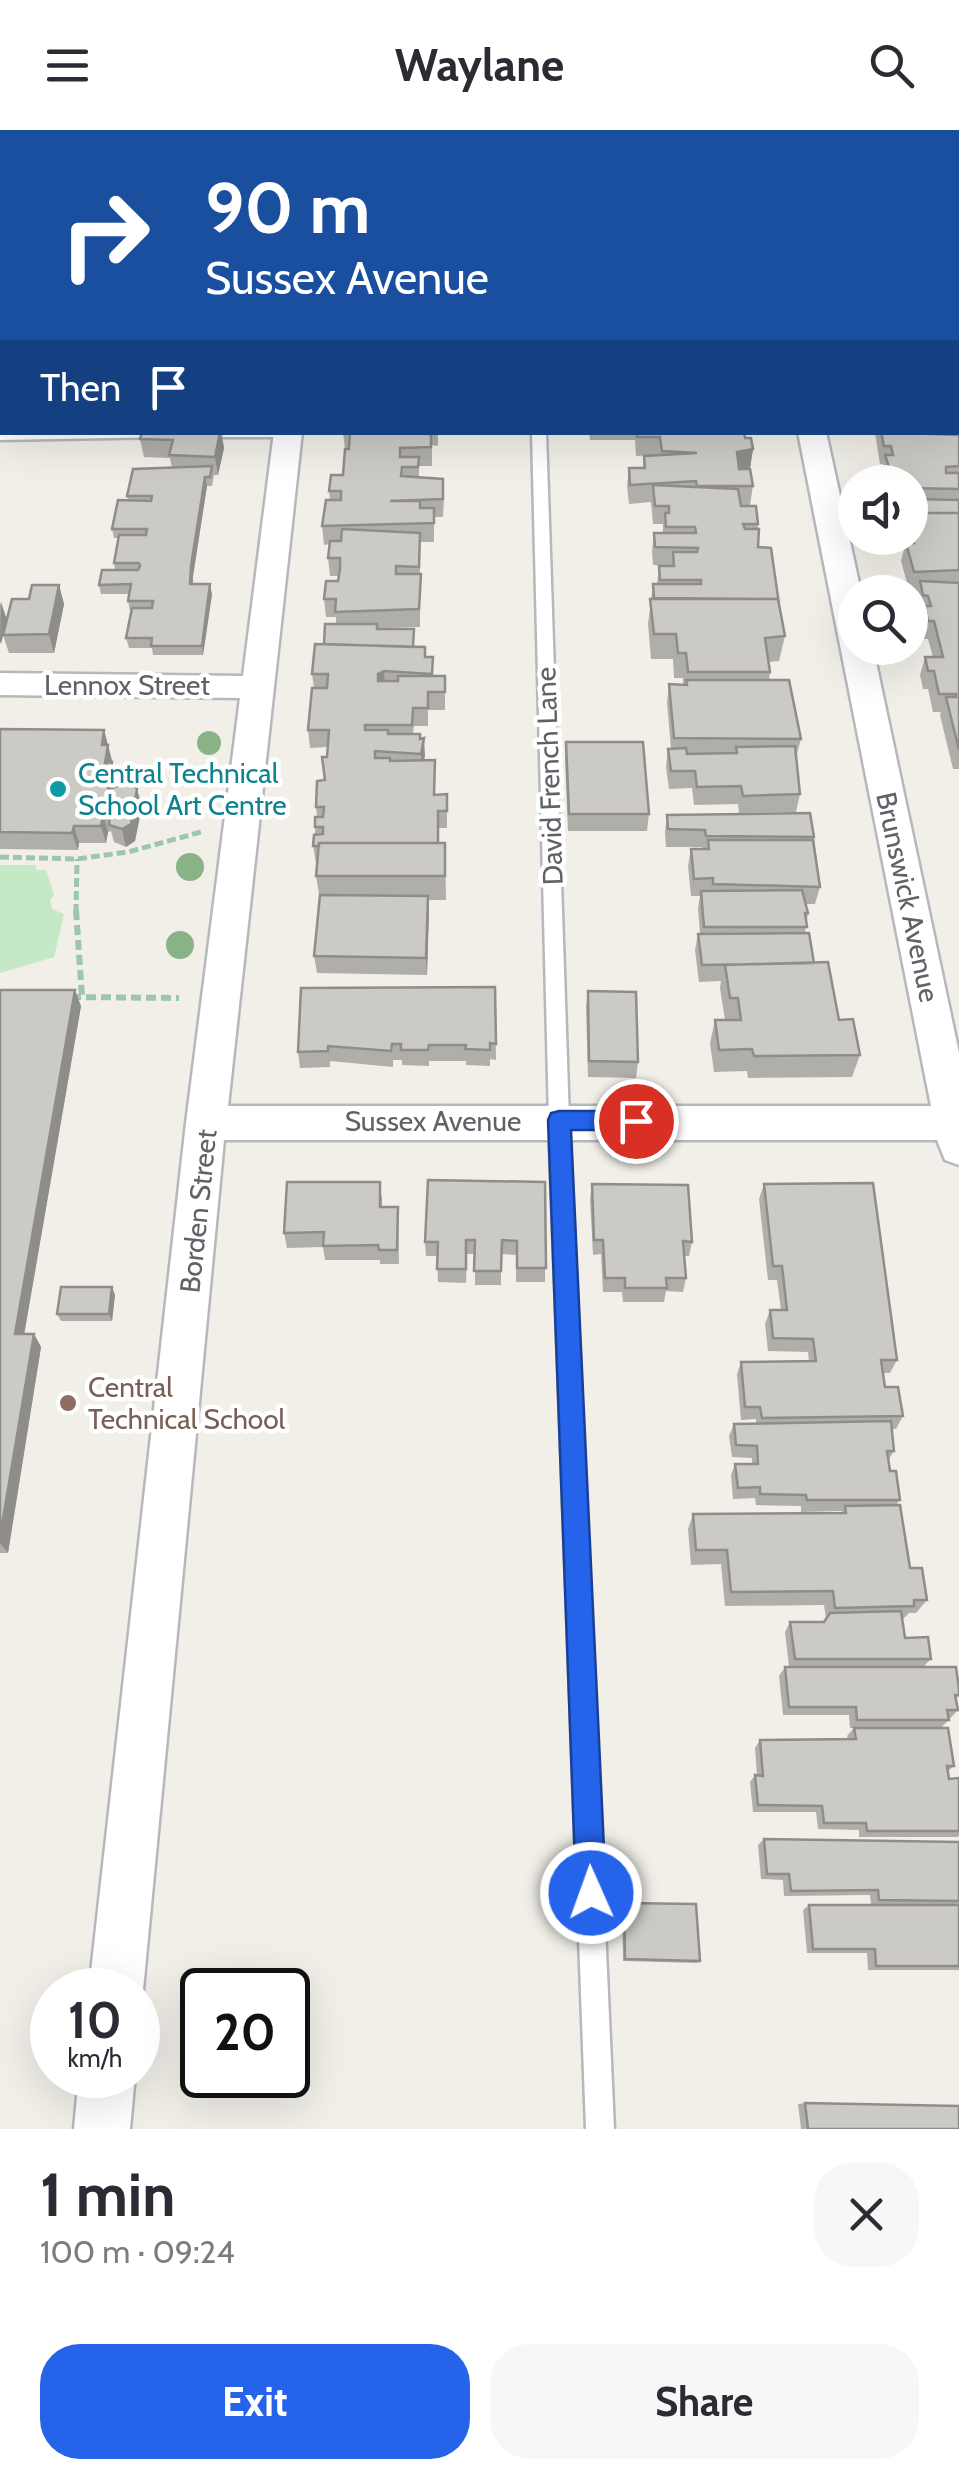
<!DOCTYPE html>
<meta charset="utf-8">
<style>
:root{--surface:#fff;--page:#f7f7f7;--text:#2b2b33;--muted:#7c7c81;--accent:#2563eb}
body{margin:0;font-family:Cabin,sans-serif;background:var(--page);color:var(--text);height:100vh;display:flex;flex-direction:column;font-size:38px;white-space:nowrap}
*{box-sizing:border-box;margin:0}
p{font-size:32px;color:var(--muted)}
.icon{flex:none;width:55px;height:55px;fill:none;stroke:currentColor;stroke-width:2;stroke-linecap:round;stroke-linejoin:round}
.map{position:relative;height:1999px;overflow:hidden}
.panel{display:flex;flex-direction:column;background:var(--surface);flex:1}
.panel>*{flex:none}
.top-card{position:absolute;left:0px;top:0px;width:960px;height:305px;box-shadow:0 10px 40px #0002;background:#1a4fa0;color:#fff;overflow:hidden}
.buttons{position:absolute;left:838px;top:335px;display:grid;gap:20px}
.buttons a{display:grid;place-items:center;width:90px;height:90px;border-radius:50%;background:var(--surface);box-shadow:0 10px 40px #0002;font-size:50px}
.speed{position:absolute;left:30px;top:1838px;display:flex;gap:20px;font-size:50px;font-weight:700;text-align:center}
.speed>*{display:grid;place-content:center;width:130px;height:130px;border-radius:50%;background:var(--surface);box-shadow:0 10px 40px #0002;line-height:1}
.speed small{font-size:25px;font-weight:400}
.speed .limit{border:5px solid #111;border-radius:15px;background:#fff;color:#111}
.pin{position:absolute;display:grid;place-items:center;width:85px;height:85px;color:#fff;margin:-42px;border:5px solid #fff;border-radius:50%;box-shadow:0 2px 10px #0007}
.me{position:absolute;width:110px;margin:-55px;rotate:358deg;stroke-linejoin:round;filter:drop-shadow(0 0 8px #0008)}
.turn{display:flex;align-items:center;gap:35px;height:210px;padding:0 40px;font-size:45px}
.turn .icon{width:130px;height:130px;stroke-width:2.5}
.turn b{display:block;font-size:70px;line-height:85px}
.then{display:flex;align-items:center;height:95px;padding:0 40px;background:#0003;gap:20px;font-size:38px}
.round{display:grid;place-items:center;flex:none;width:105px;height:105px;border-radius:40px;background:var(--page)}
.headline{display:flex;align-items:center;justify-content:space-between;height:170px;padding:0 40px}
h1{font-size:60px;font-weight:700;line-height:75px}
.button{display:flex;gap:20px;margin-top:auto;padding:20px 40px}
.button a{flex:1;height:115px;border-radius:40px;background:var(--accent);color:#fff;font-size:40px;font-weight:700;line-height:115px;text-align:center}
.button a+a{background:var(--page);color:var(--text)}
header{display:flex;justify-content:space-between;align-items:center;height:130px;padding:0 40px;background:var(--surface);font-size:45px;font-weight:700}
.map>svg:first-child{display:block}
.green{fill:#c5e8c5}
.lines{fill:none;stroke-linecap:round;stroke-linejoin:round}
.lane-casing{stroke:#b5b8bc;stroke-width:5}
.street-casing{stroke:#b5b8bc;stroke-width:5}
.secondary-casing{stroke:#b6babf;stroke-width:5}
.path-far1{stroke:#9cc7a9;stroke-width:5;stroke-dasharray:9 4;stroke-linecap:butt}
.path{stroke:#9cc7a9;stroke-width:6;stroke-dasharray:10 5;stroke-linecap:butt}
.lane{fill:#fff;fill-rule:evenodd}
.street{fill:#fff;fill-rule:evenodd}
.secondary{fill:#fff;fill-rule:evenodd}
.tree{fill:#89b387}
.wall{fill:#afaea9}
.shaded-wall{fill:#8f8d8a}
.building{fill:#cccac5;stroke:#8f8d8a;stroke-width:2.5}
.route{fill:#2563eb;stroke:#184099;stroke-width:2.5}
.culture-dot{fill:#0f9aa8;stroke:#fff;stroke-width:4}
.education-dot{fill:#8d6e63;stroke:#fff;stroke-width:4}
.labels{text-anchor:middle;dominant-baseline:central;stroke-width:9;stroke-linejoin:round;paint-order:stroke}
.street-label{font-size:28px;fill:#5f6368;stroke:#fff}
.culture-label{font-size:28px;fill:#0d838f;stroke:#fff;text-anchor:start}
.education-label{font-size:28px;fill:#785e54;stroke:#fff;text-anchor:start}
</style>
<header><svg class="icon" aria-label="menu" viewBox="0 0 24 24"><path d="M4 6h16M4 12h16M4 18h16"/></svg>Waylane<svg class="icon" aria-label="search" viewBox="0 0 24 24"><circle cx="10" cy="10" r="6"/><path d="M15 15l6 6"/></svg></header>
<div class="map">
<svg width="959" height="1999" viewBox="0 0 959 1999">
<rect width="100%" height="100%" fill="#f1efe8"/>
<path class="green" d="M0,735H36V740H46L54,764L50,771L52,779L64,784L54,827L0,843Z"/>
<g class="lines">
<g class="lane-casing">
<path id="lane" d="M0,302H2L175,303L168,307L0,310Z
M532,302H546L569,990L614,1999H586L549,990Z
M190,303V302L295,303L288,307H197Z"/>
</g>
<g class="street-casing">
<path id="street" d="M737,0H761L762,2H739Z
M274,302H302L228,976H931L798,302H826L861,462H855V518H873L959,923V1035L945,1030L937,1010H224L143,1860L138,1874V1860H89L186,993L240,568L0,565V543L243,546Z
M79,1945H135L130,1999H74Z"/>
</g>
<g class="secondary-casing">
<path id="secondary" d="M958,70H959V90H958Z
M0,71H2V91H0Z"/>
</g>
<path class="path-far1" d="M0,727L77,729L128,722L201,702
M76,783L77,729"/>
<path class="path" d="M76,780L82,867
M71,867L179,868"/>
<use href="#lane" class="lane"/>
<use href="#street" class="street"/>
<use href="#secondary" class="secondary"/>
</g>
<g class="tree">
<circle cx="209" cy="613" r="12"/>
<circle cx="190" cy="737" r="14"/>
<circle cx="180" cy="815" r="14"/>
</g>
<path class="wall" d="M0,0H77V2H2V59H0Z
M624,0H699V2H624Z
M919,0H959V61H958V2H918Z
M958,84H959V162H958Z
M0,90H2V169H0Z
M958,239L959,240V639H953L940,585L941,582H933L928,559H923L920,545L925,527H933L928,509H923L920,495L923,484H917L914,469L917,460H909L901,431L905,415L904,408H910V352H883L880,343L883,334H880L875,303L958,302Z
M142,302H222L224,318L218,345H214L212,356H207L193,446V454L212,464L203,525H153L152,518H129L126,508L132,481H130L128,471L129,464H101L99,455L115,440L114,433L119,408H114L112,399L128,371L127,366L172,338L170,328L144,327L140,309Z
M343,302H438V316L432,315V336H419V347L443,349L444,368L443,387H434V412H420V497L378,498L414,517L425,527L433,546H445V580H428V596H414L413,604L420,609L424,608V630L435,665L447,664V698H438V713H445L446,770H429L427,845L317,843L314,826L320,770L316,746L317,733H316L313,716L317,687L316,677L325,650L328,617L310,618L308,600L314,558L312,544L324,514L336,494V487H326L324,469L338,451L339,446H330L328,428L329,414L324,415L322,396L330,370L329,361L343,345L347,319H345Z
M589,302H744L745,308L753,319L750,338L742,339L753,356L750,375H741L758,394V417L779,475L785,506L779,531L769,532L770,542L769,550L801,609L796,627L800,664L796,682L739,683L738,674L694,675L692,658L669,659L666,637L668,619H671L667,572L669,554H683V548H674L673,529H651L648,494L653,454H657L659,436H671L653,435L652,421L654,403H663V394H653L651,372L629,374L627,356L629,338H643L644,326L649,325L636,326L635,310H590Z
M59,455L64,474L54,523H9L3,505L0,514V472L7,490L29,469Z
M0,599L104,600L117,650L116,656L142,676L135,711L126,717L114,712L111,701L108,702L106,713H79L78,720L0,719Z
M566,612L649,684L647,701H568L565,630Z
M667,685L814,707L820,757L815,774H806L808,783L805,803L814,833L839,890L860,925L852,947L748,948L747,941L714,942L710,913L715,890H725L720,858L721,851L699,852L695,820L698,804H700L698,778L700,766H691L688,736L691,719H703L702,717H666L665,702Z
M495,857L496,930L490,929V936L466,935V931H429V936L402,935V930H393V937L330,931V937L300,938L298,922Z
M0,860L81,876L24,1204H34L41,1217L8,1423H0Z
M588,861L638,932L636,948L588,947L586,877Z
M545,1052V1152H516V1125L501,1124V1155H475V1124H467L466,1153L438,1152L437,1126H426L425,1112Z
M592,1054L692,1112L689,1126H684L686,1148L683,1162L666,1161L664,1172H623L622,1162H603L601,1124L593,1125L590,1069Z
M764,1054L897,1230L890,1243H883L885,1257L903,1286L896,1299H892L894,1321L889,1329L890,1341L900,1370L896,1375L910,1438L927,1470L916,1483H909L902,1490L905,1508L931,1529L923,1537L959,1559V1566L956,1569L958,1580L941,1598L954,1636L948,1641L949,1649L959,1648V1706L957,1707H859V1700L818,1699L816,1682H753L750,1652L755,1645H757L755,1618L760,1610H848L847,1606L854,1598H868H850L849,1585H783L779,1546L785,1537H789L785,1502L790,1492H824L826,1489L824,1475L725,1476L721,1434L691,1435L688,1399L693,1384L841,1383L842,1381L801,1382V1376L756,1375L755,1368L733,1369L731,1345L735,1334H752V1328L732,1327L729,1306L734,1294L756,1293V1289L741,1290L737,1244L741,1232L809,1231L808,1222L768,1221L765,1194L770,1180H781L777,1150H768L759,1069Z
M382,1066V1077H398L399,1134H380V1130H325L323,1117L287,1118L284,1103Z
M115,1165L112,1191H61L57,1184Z
M764,1709L959,1712V1840H868L867,1823H807L803,1780L809,1775H871L870,1765L784,1766L783,1750L761,1749L758,1715Z
M624,1773L700,1831L697,1833L623,1831L622,1775Z
M805,1973L959,1999H801L798,1974Z"/>
<path class="shaded-wall" d="M220,302L224,318L218,345L215,327Z
M753,319L750,338L734,341L737,322Z
M205,347L207,356L193,446L192,464L190,454L191,436Z
M210,454L212,464L203,525L202,516Z
M59,455L64,474L54,523L49,504Z
M1,472L7,490L1,514L0,510Z
M384,541L385,559L380,562L378,544Z
M104,600L117,650L113,677L108,660L102,615Z
M424,608L425,626L422,642L421,624Z
M137,659L142,676L135,711L126,717L122,699Z
M103,684L108,702L106,713L101,696Z
M74,696L79,713L78,720L72,703Z
M428,766L429,783L427,845L426,828Z
M75,860L81,876L22,1217L15,1204Z
M112,1157L115,1165L112,1191L109,1184Z
M34,1204L41,1217L8,1423L0,1413V1407Z"/>
<path class="building" d="M0,0H69L68,2H2V41H0Z
M86,0H130V2H85Z
M133,0H206V2H133Z
M206,0H269V2H206Z
M357,0H478V2H357Z
M486,0H597V2H486Z
M821,0H837L838,2H821Z
M848,0H911V2H849Z
M922,0H959V43H958V2H923Z
M958,84H959V137H958Z
M0,90H2V151H0Z
M958,239L959,240V264H958Z
M958,270H959V297H958Z
M142,302H220L215,327L169,325L173,310L140,309Z
M350,302L431,304V317L400,318V327H419L418,337H402L401,346L443,349V369L390,371H420V378H434V393L322,396L326,370H341V361H329L331,345H343L345,319H349Z
M637,302H744L745,308H751L753,319L737,322L739,339H750L753,356H697L696,351L630,355L629,338H645L644,326L697,323L662,321L660,307H637Z
M881,302L959,305V336L946,337V343H959V359L910,358V352H894L885,325H893L891,316H884Z
M212,336L210,347H205L191,436L190,454H210L202,516H151L152,508H126L132,478H152L153,471H128L131,454L99,455L102,440H138L140,436L139,433H114L119,405H146L147,399H112L118,370L151,371L152,366H127L133,339Z
M653,355L738,359L741,376H756L758,394H743L745,399H759L758,417L771,418L779,474L778,469L654,468L653,454H701V450H660L659,436H674L673,422H697L698,418L655,417L654,403H696L695,397H666L665,383H669V376H655Z
M910,369L959,370V383H910Z
M910,383H959V440L914,442L906,413H914L910,396Z
M342,399L420,403L419,437L396,436V444H421L419,479L335,482L336,469H324L326,451H338L340,439V428H328L330,411H341Z
M920,451L959,453V620L946,567H956V564H939L934,541H928L925,527H943L934,491H928L925,476H931L928,466L923,465Z
M32,455H59L49,504L3,505L12,469H29Z
M650,469H778L785,506L765,508L770,542H688L686,523H678L676,504H654Z
M325,494H377V499H414L413,517L324,514Z
M315,514L425,517V527H433L432,544L384,541L378,544V551H398V546H445V562H428V578H413L412,595H365V600H388V604H420V609L424,608L421,624L375,621V628H390V631L435,630L434,665L447,664V681H438V713H319V716H313L314,705L323,704V697H315V687H323L324,677H316L317,651L325,650L322,627H327L329,600H308L312,558H327L328,544H312Z
M686,550H789L801,609L674,608L669,554L687,555Z
M0,599L104,600L102,615H108L105,633L112,632L108,660L128,651L137,659L131,694L122,699L109,695L110,684H103L101,696H74L72,703L0,702Z
M566,612H643L649,684H569Z
M795,616L800,664L743,666L741,656L697,657L695,641H671L668,619L686,618L687,624L737,623L736,617Z
M810,683L814,707L706,706L705,700L668,699L667,685Z
M708,710H813L820,757L713,754V748L694,749L691,719H709Z
M319,713H445V746H316Z
M802,760L808,783H805L807,797H704L701,761Z
M320,765L428,766L426,828L314,826Z
M809,803L814,833L702,835L698,804Z
M828,832L839,890L853,889L860,925L754,926L752,919L719,920L715,890H741L738,868H730L725,835Z
M495,857L496,914L490,913V920L465,919L466,915H429L428,920H401V914H392L391,921L328,916V921L298,922L301,858Z
M0,860H75L15,1204H34L0,1407Z
M588,861L636,862L638,932L589,931Z
M428,1050L545,1052L546,1138H517V1111L502,1110L501,1141H474L475,1110H466V1139H437L438,1112H425Z
M287,1052H380V1077H398L397,1120H379L378,1115L323,1116L324,1102L284,1103Z
M873,1053L897,1230H881L885,1257H898L903,1286L762,1288L760,1277H745L741,1232L816,1231L813,1209L773,1208L770,1180H787L782,1136H773L764,1054Z
M592,1054L688,1055L692,1112L683,1111L686,1148H666L667,1158H625V1148H605L603,1110H594Z
M61,1157H112L109,1184H57Z
M891,1291L894,1321H887L890,1341H896L900,1370H807L806,1365L760,1364V1357L738,1358L735,1334H758L757,1316L736,1315L734,1294Z
M900,1375L910,1438H922L927,1470H914V1476L835,1478L833,1461L731,1462L727,1420H696L693,1384L846,1383L845,1376Z
M901,1481L905,1508L928,1507L931,1529H795L790,1492H824L830,1483Z
M785,1537H956L959,1559V1565H955L958,1580H947L949,1590H857L856,1577H789Z
M854,1598H948L954,1636H947L949,1649L959,1648V1701H867L866,1693H824L822,1676L758,1675L755,1645L763,1646L760,1610L856,1609Z
M764,1709L959,1712V1771L879,1770L878,1760L791,1761L789,1744H767Z
M624,1773L696,1774L700,1831L625,1829Z
M809,1775H959V1836H876L875,1819H813Z
M805,1973L959,1976V1999H808Z"/>
<path class="route" d="M559,981H636L644,984L647,991L644,997L636,1000H571L606,1763L601,1774L591,1778L580,1774L576,1763L548,990L551,983Z"/>
<circle class="culture-dot" cx="58" cy="659" r="10"/>
<circle class="education-dot" cx="68" cy="1273" r="10"/>
<g class="labels">
<g class="street-label">
<text x="127" y="555">Lennox Street</text>
<text transform="translate(549 646) rotate(-92)">David French Lane</text>
<text transform="translate(908 767) rotate(78)">Brunswick Avenue</text>
<text x="433" y="991">Sussex Avenue</text>
<text transform="translate(198 1081) rotate(-84)">Borden Street</text>
</g>
<g class="culture-label">
<text x="78" y="643">Central Technical<tspan x="78" dy="32">School Art Centre</tspan></text>
</g>
<g class="education-label">
<text x="88" y="1257">Central<tspan x="88" dy="32">Technical School</tspan></text>
</g>
</g>
</svg>
<div class="buttons">
<a><svg class="icon" aria-label="sound" viewBox="0 0 24 24"><path d="M4 9h4l5-4v14l-5-4H4zM17 9q2 3 0 6"/></svg></a>
<a><svg class="icon" aria-label="search" viewBox="0 0 24 24"><circle cx="10" cy="10" r="6"/><path d="M15 15l6 6"/></svg></a>
</div>
<div class="speed"><div>10<small>km/h</small></div><div class="limit">20</div></div>
<div class="pin" style="left:636px;top:991px;background:#d93025"><svg class="icon" aria-label="arrive" viewBox="0 0 24 24"><path d="M6 21V4h12l-3 4 3 4H6"/></svg></div>
<svg class="me" style="left:591px;top:1763px" viewBox="-20 -20 40 40"><circle r="17" fill="#2563eb" stroke="#fff" stroke-width="3"/><path d="M0-11L8 9 0 5-8 9z" fill="#fff"/></svg>
<div class="top-card">
<div class="turn"><svg class="icon" aria-label="right" viewBox="0 0 24 24"><path d="M7 20v-9h11M14 6l5 5-5 5"/></svg><div><b>90 m</b>Sussex Avenue</div></div>
<div class="then">Then<svg class="icon" aria-label="arrive" viewBox="0 0 24 24"><path d="M6 21V4h12l-3 4 3 4H6"/></svg></div>
</div>
</div>
<section class="panel">
<div class="headline"><div><h1>1 min</h1><p>100 m · 09:24</p></div><a class="round"><svg class="icon" aria-label="close" viewBox="0 0 24 24"><path d="M6 6l12 12M18 6L6 18"/></svg></a></div>
<div class="button"><a>Exit</a><a>Share</a></div>
</section>
